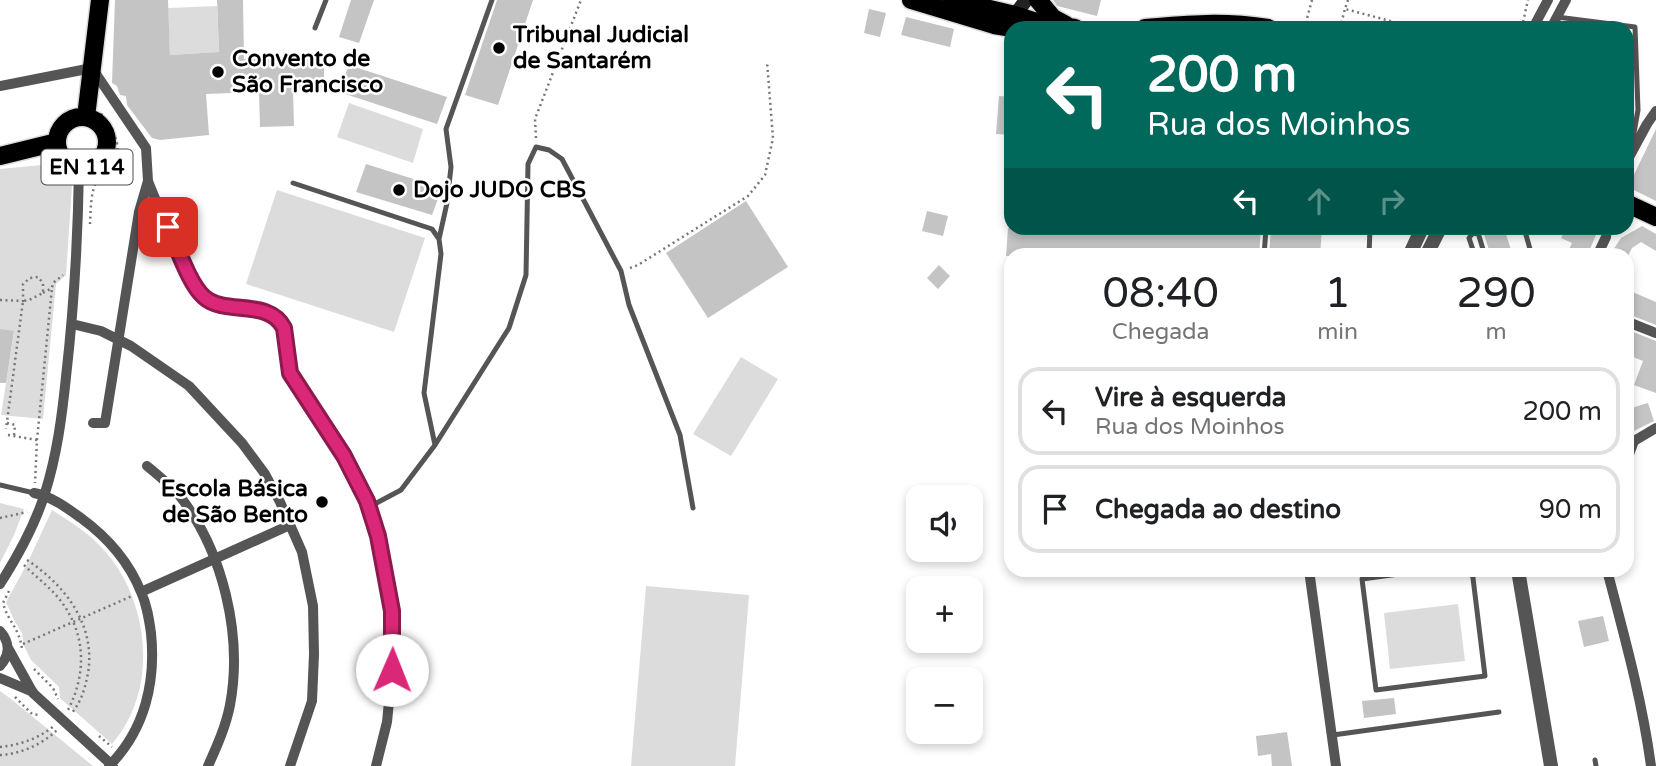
<!DOCTYPE html>
<html lang="pt">
<meta charset="utf-8">
<style>
:root{--surface:#fff;--page:#f2f2f2;--text:#202124;--muted:#757577;--line:#e0e0e0}
body{margin:0;font-family:"Varela Round",sans-serif;background:var(--page);color:var(--text);height:100vh;display:flex;flex-direction:column;font-size:26px;white-space:nowrap}
*{box-sizing:border-box;margin:0}
p{font-size:23px;color:var(--muted)}
.icon{flex:none;width:38px;height:38px;fill:none;stroke:currentColor;stroke-width:2;stroke-linecap:round;stroke-linejoin:round}
.map{position:relative;flex:1;overflow:hidden}
.panel{position:absolute;left:1004px;top:248px;width:630px;height:329px;display:flex;flex-direction:column;background:var(--surface);border-radius:21px;box-shadow:0 4px 10px #0003}
.panel>*{flex:none}
.top-card{position:absolute;left:1004px;top:21px;width:630px;height:214px;border-radius:21px;box-shadow:0 4px 10px #0003;background:#00695c;color:#fff;overflow:hidden}
.controls{position:absolute;left:906px;top:485px;display:grid;gap:14px}
.controls a{display:grid;place-items:center;width:77px;height:77px;border-radius:14px;background:var(--surface);box-shadow:0 4px 10px #0003;font-size:35px}
.pin{position:absolute;display:grid;place-items:center;width:60px;height:60px;color:#fff;margin:-30px;border-radius:14px;box-shadow:0 4px 10px #0006}
.me{position:absolute;width:77px;margin:-38px;rotate:1deg;stroke-linejoin:round;filter:drop-shadow(0 0 5px #0008)}
.turn{display:flex;align-items:center;gap:24px;height:147px;padding:0 28px;font-size:32px}
.turn .icon{width:91px;height:91px;stroke-width:2.5}
.turn b{display:block;font-size:49px;line-height:60px}
.lanes{display:flex;align-items:center;height:66px;padding:0 28px;background:#0003;justify-content:center;gap:35px;direction:ltr}
.lanes .off{opacity:.35}
.eta{display:flex;justify-content:space-evenly;align-items:center;height:119px;text-align:center}
.eta b{font-size:42px;font-weight:600;line-height:49px}
ul{padding:0;list-style:none}
li{display:flex;align-items:center;gap:21px;height:88px;margin:0 14px 10px;padding:0 14px;border:4px solid var(--line);border-radius:21px}
li div{flex:1}
li b{display:block;font-size:26px}
li em{font-style:normal}
.map>svg:first-child{display:block}
.green{fill:#dcdcdc}
.building{fill:#c4c4c4}
.lines{fill:none;stroke-linecap:round;stroke-linejoin:round}
.primary-casing{stroke:#dbdbdb;stroke-width:21}
.path{stroke:#777;stroke-width:2.5;stroke-dasharray:2 3.5;stroke-linecap:butt}
.service{stroke:#555;stroke-width:5}
.minor{stroke:#555;stroke-width:10}
.tertiary{stroke:#555;stroke-width:14}
.secondary{stroke:#222;stroke-width:14}
.primary{stroke:#000;stroke-width:18}
.route-casing{stroke:#8e194d;stroke-width:18}
.route{stroke:#db2777;stroke-width:12}
.poi-dot{fill:#000;stroke:#fff;stroke-width:2.5}
.labels{text-anchor:middle;dominant-baseline:central;stroke-width:5;stroke-linejoin:round;paint-order:stroke}
.shield{fill:#fff;stroke:#4c4c4c;stroke-width:2}
.shield-label{font-size:21px;font-weight:bold;fill:#000}
.poi-label{font-size:23px;font-weight:bold;fill:#000;stroke:#fff;text-anchor:start}
</style>
<div class="map">
<svg width="1656" height="766" viewBox="0 0 1656 766">
<rect width="100%" height="100%" fill="#fff"/>
<path class="green" d="M217,6L219,52L170,55L168,8Z
M349,103L423,129L413,163L337,137Z
M52,164L62,171L72,186L66,275L56,284L43,419L1,415L14,332L0,329V169Z
M277,190L425,238L394,332L246,284Z
M741,357L778,379L731,456L693,434Z
M0,503L24,509L14,535L0,563Z
M52,510C71,522 89,533 104,550C150,601 159,690 112,744L60,698L59,687L31,660L24,646L22,633L14,620L6,602L27,564Z
M646,586L749,595L735,766H631Z
M1458,604L1465,661L1390,669L1384,613Z
M0,691L11,699L93,766H0Z"/>
<path class="building" d="M115,0H168L170,55L219,52L217,0H243L244,59L324,57V88L293,90L294,126L260,127L259,92L206,94L209,135L160,140L152,138L127,105L126,96L120,95L117,86L112,83Z
M351,0H374L359,43L339,37Z
M497,0H533L498,105L465,95Z
M1053,0H1101L1097,16L1057,6Z
M869,9L886,13L880,37L864,33Z
M906,17L954,29L950,47L901,35Z
M349,65L447,97L437,124L339,92Z
M999,96L1012,97V135L996,134Z
M1656,129V201L1628,187Z
M366,164L442,188L432,215L356,192Z
M746,201L788,267L708,318L666,253Z
M927,211L948,216L943,236L922,231Z
M1642,226L1656,234V251L1641,242L1632,248L1628,256H1609L1621,238Z
M1008,228H1261L1259,256H1006Z
M1271,228H1322L1320,256H1269Z
M1482,228H1504L1513,256H1491Z
M1567,228H1599L1587,256H1566L1572,243L1561,238Z
M939,265L950,276L938,289L927,278Z
M1628,290L1656,302V325L1628,314Z
M0,329L14,331L6,383H0Z
M1628,330L1656,341V393L1634,385L1643,361L1628,355Z
M1648,403L1654,421L1628,434V409Z
M1603,616L1609,641L1584,647L1578,621Z
M1394,698L1396,714L1364,718L1362,701Z
M1287,732L1292,766H1272L1271,754L1258,756L1256,736Z"/>
<g class="lines">
<g class="primary-casing">
<path id="primary" d="M911,0L994,25L1012,28L1015,15
M952,0L1015,15L1040,23L1075,28
M1038,0L1053,18L1066,25
M1145,28C1188,24 1225,21 1268,28
M86,117L100,0
M57 142a25 25 0 1 1 50 0a25 25 0 1 1-50 0Z
M0,156L57,142
M1628,204L1656,217"/>
</g>
<path class="path" d="M1312,0L1306,22L1326,28
M1348,0L1345,9L1417,28
M1523,22L1528,0
M1340,28L1345,9
M536,138L535,119L581,0
M90,224C91,208 90,189 100,175C109,163 120,164 117,143C115,132 105,123 101,113
M630,268L638,265L748,196L765,175L773,138L767,62
M43,293L52,288L53,283L63,275
M0,300L23,301V284L30,278L38,277L43,283V293L29,300L23,301L6,429
M7,423L15,425L14,436
M8,435L37,440L35,483
M37,440L52,288
M0,518L27,512
M27,560C65,585 96,625 88,673C85,688 82,700 72,713
M24,565C36,577 50,587 60,600C86,633 87,673 68,710
M9,591L3,603C8,622 19,627 22,649
M23,644L132,596
M34,669L53,688L58,699
M15,697L32,714L40,715
M99,736L112,747
M0,747C20,745 40,738 55,725
M0,755C21,754 43,744 58,729"/>
<path class="service" d="M1557,17L1635,27L1638,110L1632,144
M315,28L326,0
M293,183L432,229L439,239L441,254L424,393L435,445
M1524,228L1532,256
M439,239L447,203L451,167L446,129L492,0
M1264,256L1266,228
M1369,256L1370,228
M1475,256L1469,238L1473,233L1478,234L1479,236L1485,256
M1008,320H1012
M0,485L34,493
M369,507L401,490L435,445L509,328L526,275L528,164L536,147L549,150L562,159L621,271L629,305L680,435L693,508
M1428,570L1362,579L1376,690L1485,676L1472,570
M1333,735L1499,712
M1595,760L1596,766"/>
<path class="minor" d="M1533,28L1548,0
M1551,28L1566,0
M0,86L92,68L146,148L148,181L139,212L105,423H93
M1628,159L1647,124L1656,111
M148,181C156,202 165,221 174,241C182,258 191,287 205,298C227,314 269,299 284,328L290,373L344,456L367,501L378,536L392,611L393,643L392,671L387,722L376,766
M1597,256L1606,237L1607,228
M1628,322L1656,333
M72,324L101,331L131,346L189,386L242,443L265,474L280,502L302,552L313,606L314,654L312,701L290,766
M1628,457L1634,441L1656,428
M147,466C158,475 170,485 179,495C223,551 243,635 230,705C226,726 217,746 208,766
M34,493C51,496 67,508 81,518C107,537 129,562 141,592C147,605 149,619 151,633C156,682 145,730 109,766
M1309,570L1336,766
M1607,570C1624,635 1642,699 1651,766
M0,584C18,556 35,525 45,493C57,455 62,416 66,377C74,307 78,237 79,167
M141,592L290,525
M0,631C10,642 10,655 0,666
M8,648L33,693L113,766
M0,678L33,692"/>
<path class="tertiary" d="M1409,256L1422,228
M1426,256L1440,228
M1518,570L1551,766"/>
<path class="secondary" d="M1015,15L1026,0"/>
<use href="#primary" class="primary"/>
</g>
<g class="lines">
<g class="route-casing">
<path id="route" d="M168,227C177,246 189,284 204,297C225,316 269,298 284,328L290,373L344,456L367,501L378,536L392,611V670"/>
</g>
<use href="#route" class="route"/>
</g>
<g class="poi-dot">
<circle cx="499" cy="48" r="7"/>
<circle cx="218" cy="72" r="7"/>
<circle cx="399" cy="190" r="7"/>
<circle cx="322" cy="502" r="7"/>
</g>
<g class="labels">
<rect class="shield" x="41.5" y="149.5" width="91" height="35" rx="5"/>
<g class="shield-label">
<text x="87" y="167">EN 114</text>
</g>
<g class="poi-label">
<text x="513" y="35">Tribunal Judicial<tspan x="513" dy="26">de Santarém</tspan></text>
<text x="232" y="59">Convento de<tspan x="232" dy="26">São Francisco</tspan></text>
<text x="413" y="190">Dojo JUDO CBS</text>
<text x="308" y="489" text-anchor="end">Escola Básica<tspan x="308" dy="26">de São Bento</tspan></text>
</g>
</g>
</svg>
<div class="controls">
<a><svg class="icon" aria-label="sound" viewBox="0 0 24 24"><path d="M4 9h4l5-4v14l-5-4H4zM17 9q2 3 0 6"/></svg></a>
<a>+</a>
<a>−</a>
</div>
<div class="pin" style="left:168px;top:227px;background:#d93025"><svg class="icon" aria-label="arrive" viewBox="0 0 24 24"><path d="M6 21V4h12l-3 4 3 4H6"/></svg></div>
<svg class="me" style="left:392px;top:670px" viewBox="-20 -20 40 40"><circle r="19" fill="#fff"/><path d="M0-13L10 11 0 6-10 11z" fill="#db2777"/></svg>
<div class="top-card">
<div class="turn"><svg class="icon" aria-label="left" viewBox="0 0 24 24"><path d="M17 20v-9H6M10 6l-5 5 5 5"/></svg><div><b>200 m</b>Rua dos Moinhos</div></div>
<div class="lanes"><svg class="icon" aria-label="left" viewBox="0 0 24 24"><path d="M17 20v-9H6M10 6l-5 5 5 5"/></svg><svg class="icon off" aria-label="ahead" viewBox="0 0 24 24"><path d="M12 20V5M6 11l6-6 6 6"/></svg><svg class="icon off" aria-label="right" viewBox="0 0 24 24"><path d="M7 20v-9h11M14 6l5 5-5 5"/></svg></div>
</div>
<section class="panel">
<div class="eta">
<div><b>08:40</b><p>Chegada</p></div>
<div><b>1</b><p>min</p></div>
<div><b>290</b><p>m</p></div>
</div>
<ul>
<li><svg class="icon" aria-label="left" viewBox="0 0 24 24"><path d="M17 20v-9H6M10 6l-5 5 5 5"/></svg><div><b>Vire à esquerda</b><p>Rua dos Moinhos</p></div><em>200 m</em></li>
<li><svg class="icon" aria-label="arrive" viewBox="0 0 24 24"><path d="M6 21V4h12l-3 4 3 4H6"/></svg><div><b>Chegada ao destino</b></div><em>90 m</em></li>
</ul>
</section>
</div>
